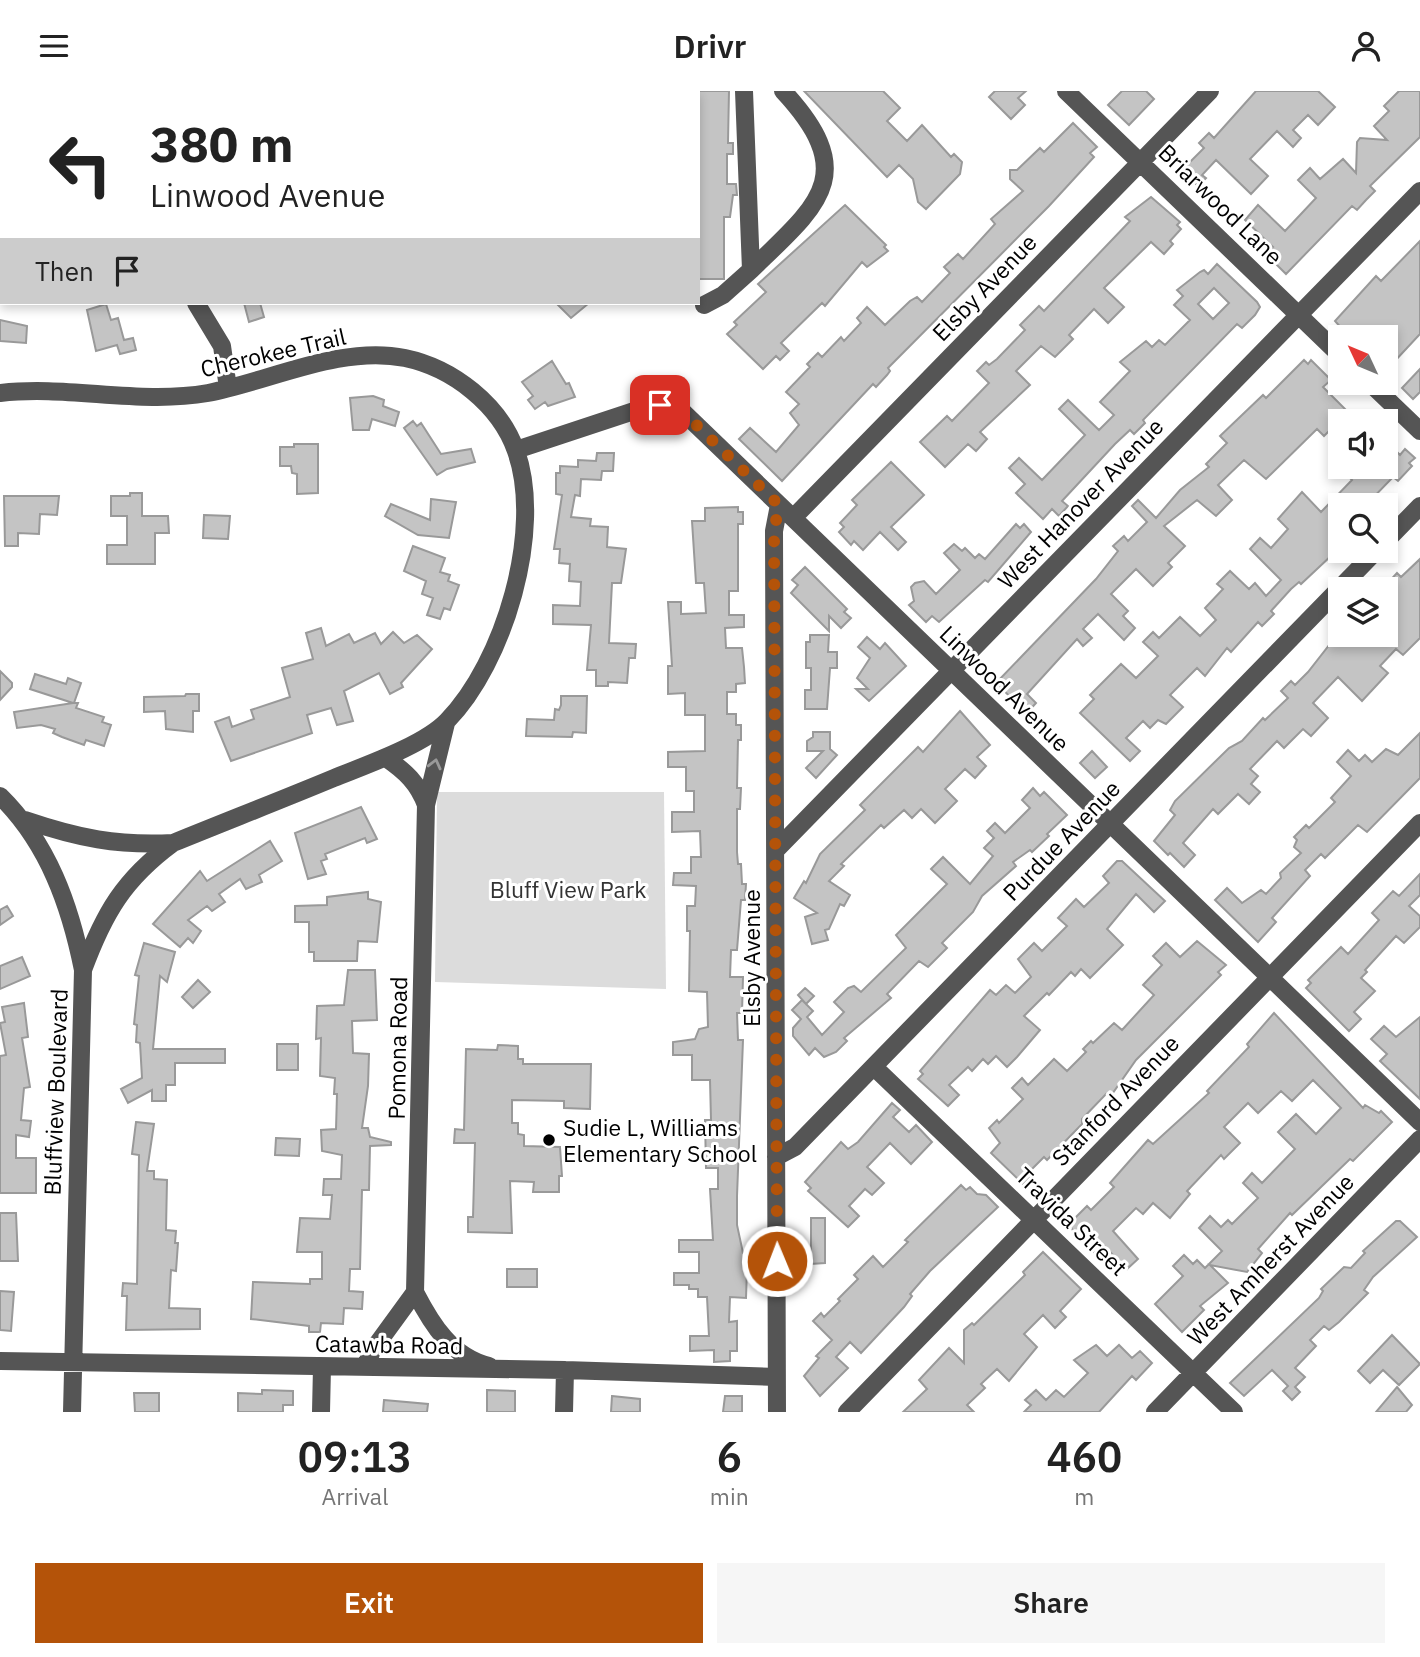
<!DOCTYPE html>
<style>
:root{--surface:#fff;--page:#f6f6f6;--text:#222;--muted:#767676;--accent:#b45309}
body{margin:0;font-family:"IBM Plex Sans",sans-serif;background:var(--page);color:var(--text);height:100vh;display:flex;flex-direction:column;font-size:26px;white-space:nowrap}
*{box-sizing:border-box;margin:0}
p{font-size:23px;color:var(--muted)}
.icon{flex:none;width:38px;height:38px;fill:none;stroke:currentColor;stroke-width:2;stroke-linecap:round;stroke-linejoin:round}
.map{position:relative;height:1321px;overflow:hidden}
.panel{display:flex;flex-direction:column;background:var(--surface);flex:1}
.panel>*{flex:none}
.top-card{position:absolute;left:0px;top:0px;width:700px;height:214px;box-shadow:0 4px 10px #0003;background:#fff;color:var(--text);overflow:hidden}
.needle{width:46px;rotate:314deg}
.controls{position:absolute;left:1328px;top:234px;display:grid;gap:14px}
.controls a{display:grid;place-items:center;width:70px;height:70px;border-radius:0px;background:var(--surface);box-shadow:0 4px 10px #0003;font-size:35px}
.pin{position:absolute;display:grid;place-items:center;width:60px;height:60px;color:#fff;margin:-30px;border-radius:14px;box-shadow:0 4px 10px #0006}
.me{position:absolute;width:77px;margin:-38px;rotate:359deg;stroke-linejoin:round;filter:drop-shadow(0 0 5px #0008)}
.turn{display:flex;align-items:center;gap:24px;height:147px;padding:0 35px;font-size:32px}
.turn .icon{width:91px;height:91px;stroke-width:2.5}
.turn b{display:block;font-size:49px;line-height:60px}
.then{display:flex;align-items:center;height:66px;padding:0 35px;background:#0003;gap:14px;font-size:26px}
.eta{display:flex;justify-content:space-evenly;align-items:center;height:119px;text-align:center}
.eta b{font-size:42px;font-weight:600;line-height:49px}
.primary-button{display:flex;gap:14px;margin-top:auto;padding:14px 35px}
.primary-button a{flex:1;height:80px;border-radius:0px;background:var(--accent);color:#fff;font-size:28px;font-weight:600;line-height:80px;text-align:center}
.primary-button a+a{background:var(--page);color:var(--text)}
header{display:flex;justify-content:space-between;align-items:center;height:91px;padding:0 35px;background:var(--surface);font-size:32px;font-weight:600}
.map>svg:first-child{display:block}
.green{fill:#dcdcdc}
.building{fill:#c4c4c4;stroke:#999;stroke-width:2;fill-rule:evenodd}
.lines{fill:none;stroke-linecap:round;stroke-linejoin:round}
.minor{stroke:#555;stroke-width:18}
.oneway{stroke:#999}
.route{stroke:#b45309;stroke-width:12;stroke-dasharray:0 21.6}
.poi-dot{fill:#000;stroke:#fff;stroke-width:2.5}
.labels{text-anchor:middle;dominant-baseline:central;stroke-width:6;stroke-linejoin:round;paint-order:stroke}
.street-label{font-size:23px;fill:#000;stroke:#fff}
.park-label{font-size:23px;fill:#333;stroke:#fff}
.poi-label{font-size:23px;fill:#000;stroke:#fff;text-anchor:start}
</style>
<header><svg class="icon" aria-label="menu" viewBox="0 0 24 24"><path d="M4 6h16M4 12h16M4 18h16"/></svg>Drivr<svg class="icon" aria-label="person" viewBox="0 0 24 24"><circle cx="12" cy="8" r="4"/><path d="M4 21q1-7 8-7t8 7"/></svg></header>
<div class="map">
<svg width="1420" height="1321" viewBox="0 0 1420 1321">
<rect width="100%" height="100%" fill="#fff"/>
<path class="green" d="M437,701H664L666,898L435,891Z"/>
<path class="building" d="M698,0H729L728,52H733V63H727V93H736L737,104H733L730,126H724V188H698Z
M804,0H883L900,17L887,30L907,50L922,34L951,66L954,63L962,71L960,83L926,118L918,111L913,88L899,74L887,86Z
M995,0H1026L1018,7L1025,14L1011,28L989,6Z
M1122,0H1146L1154,8L1129,34L1108,14Z
M1256,0H1318L1335,16L1318,34L1308,24L1293,39L1301,47L1293,56L1277,40L1250,68L1268,85L1251,103L1216,69L1202,84L1206,87L1198,95L1182,79L1204,57L1199,52L1209,42L1214,47Z
M1399,0H1420V46L1370,95L1375,100L1366,109L1357,119L1352,115L1286,183L1271,168L1275,165L1269,159L1273,156L1245,129L1258,114L1285,140L1316,107L1298,89L1310,77L1320,88L1343,68L1356,82L1357,51L1360,47L1387,49L1374,35L1389,20L1384,15Z
M1073,32L1097,56L1090,62L1094,66L1049,115L888,277L890,280L887,284L876,296L873,293L782,390L739,348L750,337L776,361L799,334L790,322L799,313L786,301L810,276L807,273L818,262L822,266L841,246L844,250L861,232L857,227L867,216L885,234L910,210L917,206L922,211L950,182L944,176L958,163L963,168L995,133L991,128L1023,100L1010,88V79H1017L1040,57L1044,61Z
M1151,106L1180,131L1177,134L1181,138L1170,150L1173,153L1164,163L1151,151L1104,197L1124,216L1108,232L1094,218L1069,244L1073,248L1055,266L1041,255L1016,280L1030,294L980,341L987,348L976,360L968,353L945,376L920,351L947,325L952,330L989,292L977,280L986,271L989,274L997,268L1025,239L1020,234L1039,215L1044,220L1130,130L1125,126Z
M845,114L886,154L884,156L888,160L867,176L862,171L825,215L822,212L781,252L789,260L780,269L776,265L763,278L727,243L737,234L734,231L766,201L758,193Z
M1420,150V243L1393,272L1386,265V247H1350L1335,230L1376,185L1381,190Z
M1217,173L1257,211L1260,216L1255,224L1242,237L1237,233L1143,329L1145,332L1134,343L1130,339L1115,353L1062,410L1068,415L1059,425L1052,418L1043,428L1016,402L1025,393L1009,377L1019,367L1042,389L1085,344L1059,318L1068,309L1099,339L1114,324L1100,311L1130,280L1120,271L1146,250L1152,256L1159,249L1165,254L1190,229L1174,214L1183,205L1177,199L1200,181L1204,179L1208,183ZM1214,197L1229,212L1213,228L1198,213Z
M244,212H260L264,226L249,231Z
M556,212H589L571,227Z
M106,213L111,229L118,227L124,249L133,247L136,259L120,263L117,254L96,260L87,219Z
M0,229L27,235L26,252L0,250Z
M1304,269L1308,273L1311,269L1331,289L1323,296L1345,318L1332,331L1335,334L1324,345L1317,338L1266,388L1244,369L1218,394L1232,409L1216,425L1197,409L1164,435L1185,455L1168,472L1172,476L1153,495L1136,478L1111,503L1128,520L1123,525L1135,537L1124,549L1098,523L1083,538L1092,547L1083,555L1077,548L1027,603L1036,612L1027,622L996,592L1096,488L1118,460L1113,455L1124,445L1128,450L1147,431L1132,415L1138,409L1156,427L1180,399L1209,376L1206,373L1227,352L1220,345L1263,304L1266,307Z
M552,270L566,293L569,292L575,306L548,315L545,311L535,318L528,309L533,305L522,291Z
M1420,278V301L1413,308L1402,297Z
M373,305L384,309L383,315L399,321L395,335L372,328L369,339H353L350,307Z
M413,330L417,335L421,332L441,363L471,358L475,371L447,378L437,384L404,337Z
M1386,350L1400,364L1405,358L1415,367L1409,372L1412,375L1398,390L1393,386L1365,415H1340V449L1333,456V463L1301,493L1299,491L1291,498L1271,520L1274,523L1262,535L1258,531L1231,561L1227,557L1205,585L1197,577L1170,604L1183,616L1166,633L1158,629L1150,637L1143,630L1126,647L1140,660L1130,670L1080,622L1094,608L1090,604L1121,573L1136,587L1158,565L1143,551L1153,541L1159,547L1180,526L1200,545L1216,529L1205,517L1223,498L1217,493L1230,480L1249,498L1255,492L1266,505L1281,489L1250,458L1260,447L1271,457L1288,438L1278,428L1302,401L1321,421L1352,389L1347,384L1354,376H1386Z
M294,353H318V402L297,403V383L292,382L291,375H280V356H294Z
M597,362H614L613,380H602L601,389L581,388L580,405L575,404L571,426L591,428L590,435L608,436L607,456L626,458L621,492H612L609,552L636,553L635,567H629L627,592L608,591V595H596V579H587L591,534L553,533V514L580,515L581,491L569,490L570,473L559,472L560,458H554L562,404L556,403V382H560V375L578,376V369L596,370Z
M891,371L924,404L891,436L906,451L898,459L880,441L863,459L854,450L851,454L839,441L844,436L840,432L857,414L852,409Z
M130,402H142V425H168L169,442H155V473H107V454H127V425H111V405H130Z
M4,405H59L57,424L40,423L39,443L18,442V455H5Z
M431,408L456,411L449,447L418,444L385,425L391,413L430,429Z
M738,416V421H743V433H738V500H729V524H744V536L725,537L726,557H742L744,576L745,592L736,593V601H727V623H736V634H741V649H738L737,697H741L740,718H737V761L738,773H741L742,793H746L745,809H741L737,859H731L730,886H743L742,922H737L738,949H743L737,1105V1134L743,1162H747V1177L746,1207L730,1206L729,1231L737,1230V1260H730V1270L714,1271V1259L690,1260V1245H709L707,1206H698V1198H689V1194H674V1182H699V1161H679V1149H713L710,1098H718V1077H706L705,1029H711L710,989H692V964H673V951L695,948L699,938L708,936L707,901L689,900L690,840H687V815H695L696,795L673,794L674,782H691V766H701L700,740L672,741V721H694V700H686V676H668V661L705,660V624H685V602L668,603V575H672L668,511H681V523L706,522L704,492H696L692,430H705V417Z
M204,424L230,425L228,448L203,447Z
M1016,433L1020,437L1024,433L1031,441L988,491L985,489L939,531L932,525L926,531L909,514L914,510L911,496L915,492L924,490L936,503L960,479L944,462L954,453L962,460L965,457L975,467L979,463L985,468Z
M413,455L445,467L440,481L450,484L448,490L459,494L450,519L444,517L440,528L427,524L433,507L422,503L426,490L404,480Z
M1420,468V547L1403,564L1396,558L1380,575L1388,582L1362,610L1338,586L1313,612L1328,627L1311,645L1303,638L1284,657L1277,650L1250,678L1258,685L1251,693L1260,701L1249,713L1238,703L1218,723L1213,718L1183,752L1195,764L1184,776L1170,762L1168,764L1154,750L1175,724L1170,719L1175,710L1229,657L1242,650L1263,627L1265,629L1288,607L1281,600L1291,590L1295,594L1308,581L1337,544H1386V494L1397,482L1401,486Z
M805,476L847,518L844,521L851,527L841,537L829,525V540L791,502L798,494L792,489Z
M321,537L326,555L349,543L354,552L375,542L381,553L393,541L404,552L417,544L432,558L401,592L403,596L390,603L379,582L344,600L353,630L337,634L331,617L307,624L312,642L231,670L215,631L229,626L232,636L254,628L251,619L290,606L282,577L313,568L306,542Z
M810,544H829L828,561H837V577H830L827,618H805V599H811V577H806V551H810Z
M867,546L880,558L885,552L906,575L869,610L856,598H868L857,587L870,567L858,556Z
M0,580L12,592V596L0,609Z
M35,583L66,593L68,587L81,592L74,612H78L76,617L104,626L102,631L111,634L104,655L86,649L84,654L62,646L53,642L55,638L41,634L17,637L14,621L73,612L30,598Z
M186,603H199V620H193V641L166,638L165,620L144,621V606L185,605Z
M561,605H587L586,642L573,641L572,646L526,645L527,628L554,629L555,618L559,619L561,614Z
M960,620L990,654L977,666L986,675L975,687L965,678L945,698L957,710L935,732L921,718L912,727L904,719L884,737L881,734L841,773L844,775L829,790L850,804L844,815L840,813L829,838L825,839L828,849L812,853L805,826L817,822L794,807L804,790L806,792L820,763L865,719L860,714L918,656L923,661Z
M813,641H830V658L837,664L816,687L806,677L823,660H807V650L813,646Z
M1420,642V687L1367,741L1358,734L1325,767L1321,763L1305,779L1310,785L1272,827L1276,831L1258,851L1215,809L1227,797L1242,812L1261,799L1266,803L1281,787L1280,782L1301,762L1294,756L1297,749L1294,746L1306,734L1309,737L1335,711L1331,707L1351,685L1337,671L1348,659L1359,670L1365,664L1372,671L1386,658L1398,664Z
M1092,660L1107,676L1095,687L1080,672Z
M1033,697L1040,705L1044,701L1067,724L1047,743L1049,745L1032,761L1030,759L1013,771L1016,775L982,805L973,821L942,852L947,857L928,876L919,870L887,903L891,907L844,947L847,950L836,961L824,966L815,957L809,964L793,945V937L801,928L792,919L802,909L813,920L807,926L822,944L844,921L834,911L848,897L854,895L861,901L906,857L896,844L947,793L931,778L943,766L970,793L993,765L984,757L994,747L987,740L995,732L1005,742L1030,717L1022,709Z
M361,716L377,748L367,752L365,747L325,763L327,768L321,770L326,783L308,788L295,742Z
M270,750L282,770L259,784L262,791L246,798L240,788L219,803L225,811L212,820L207,815L188,829L201,840L193,852L188,847L180,856L153,833L200,780L207,790Z
M1117,770H1122L1165,810L1154,821L1136,803L1107,838L1123,854L1090,887L1081,878L1075,885L1071,881L1049,904L1047,902L1024,925L1040,939L1017,966L1007,976L996,965L988,973L983,968L972,980L968,976L949,994L959,1004L948,1015L918,988L923,983L920,980L990,899L996,904L1006,894L1015,902L1031,886L1018,868L1034,852L1042,860L1067,835L1058,827L1076,808L1084,816L1109,792L1103,785Z
M1420,783V804L1409,815L1420,825V836L1404,852L1396,845L1365,879L1367,881L1361,887L1375,900L1354,921L1361,928L1349,940L1306,897L1311,892L1308,889L1341,856L1348,863L1379,829L1372,822L1393,800L1399,805Z
M368,801V808L381,811L377,851L358,850L357,870H314V861H309V831H295V815L327,814V806Z
M7,815L13,825L0,834V819Z
M1197,850L1226,874L1218,881L1221,884L1136,969L1110,1006L1106,1003L1082,1028V1033L1047,1069L1044,1066L1029,1081L1032,1084L1023,1093L991,1062L1000,1052L989,1037L997,1029L999,1032L1023,1008L1012,997L1022,987L1028,994L1054,968L1067,980L1086,961L1083,958L1091,950L1093,952L1114,932L1122,939L1154,904L1143,894L1162,874L1153,865L1166,852L1180,866Z
M144,852L175,861L167,891L160,885L153,958H225V972H175V994H166V1010H152V999L128,1012L121,998L142,987L140,952L136,951L137,934L134,933L139,885L135,884Z
M22,866L30,885L0,898V875Z
M348,879H375L377,929L352,930L353,962L369,963L368,995L362,1037H368L370,1046L391,1051V1054L370,1055L369,1099H362L360,1178H350L349,1200L363,1201L362,1218L344,1217L343,1233L321,1232L320,1241H309V1235L251,1228L253,1191L310,1193V1188H322V1161H297L300,1127L330,1128L332,1104H323L324,1088H341L342,1064L322,1060L321,1039L336,1038L337,1003H334L335,987L320,985L321,947L316,948L317,915L344,914Z
M198,889L210,901L193,917L182,906Z
M805,897L814,905L806,913L798,904Z
M24,912L28,946L22,947L30,996L24,997L21,1029L31,1030L29,1046L16,1044V1067H36V1102H0V965L6,964L0,932L5,931L2,916Z
M1274,922L1363,1017L1365,1014L1379,1022L1381,1020L1392,1031L1353,1070L1350,1068L1292,1124L1290,1122L1258,1158L1262,1162L1247,1181L1210,1174L1228,1192L1200,1215L1204,1219L1182,1241L1155,1213L1183,1185L1173,1175L1184,1164L1193,1173L1197,1169L1205,1177L1222,1160L1199,1137L1210,1125L1221,1136L1228,1129L1232,1133L1258,1107L1243,1092L1252,1082L1262,1092L1295,1058L1278,1041L1296,1023L1316,1043L1341,1017L1313,989L1292,1010L1281,1000L1258,1022L1248,1012L1224,1036L1240,1052L1224,1068L1221,1064L1187,1100L1190,1103L1170,1127L1153,1112L1143,1123L1136,1117L1113,1140L1138,1168L1127,1178L1103,1154L1095,1162L1068,1134L1087,1115L1091,1119L1114,1096L1110,1092L1148,1049L1153,1053L1209,1002L1207,1000L1249,956L1247,953Z
M1420,926V1008L1380,970L1387,963L1371,948L1384,935L1396,946Z
M277,953H298V979H277Z
M498,954L518,955V968H523V973H591L590,1018L564,1017V1010L512,1009V1032H518V1043L524,1044V1055L560,1056L562,1085H559V1101H533L534,1091L510,1090L512,1142L468,1141V1126H473L475,1052H454L455,1038L464,1039L466,958L497,959Z
M892,1012L900,1019L893,1026L909,1041L916,1034L932,1051L911,1073L890,1052L867,1076L884,1092L872,1104L865,1098L849,1115L859,1125L848,1136L808,1100L811,1097L805,1091L841,1051L848,1058L858,1051Z
M136,1031L154,1033L147,1080H154V1088L167,1089L166,1139L176,1140L175,1152H178L176,1180L171,1179L169,1217L200,1218V1238L126,1239L127,1205H122L123,1192L137,1193L139,1064L132,1063Z
M276,1047L300,1048L299,1065L275,1064Z
M961,1094L966,1099L970,1096L977,1103L986,1104L998,1116L930,1180L910,1203L912,1205L904,1216L861,1262L850,1251L836,1266L848,1277L820,1305L804,1285L819,1267L816,1265L832,1249L813,1230L821,1222L824,1226L840,1210L838,1208L858,1188L854,1184L873,1165L883,1176L908,1151L905,1149Z
M0,1122H16L18,1170H0Z
M811,1127H825V1172L811,1173Z
M1396,1130H1400L1417,1146L1373,1186L1364,1199L1368,1202L1339,1231L1329,1239L1324,1235L1310,1249L1316,1255L1295,1277L1305,1286L1295,1296L1300,1301L1292,1309L1283,1300L1288,1295L1272,1279L1244,1305L1230,1292L1319,1207L1323,1200L1321,1198L1344,1176L1351,1177L1365,1162L1363,1160Z
M1043,1161L1081,1198L1060,1220L1066,1226L1055,1237L1043,1224L1024,1243L1037,1256L1009,1290L997,1278L981,1293L985,1297L967,1314L974,1321H903L927,1298L919,1289L949,1257L964,1272V1239L972,1232L974,1234L1025,1184L1023,1181Z
M507,1178H537V1196H507Z
M0,1200L14,1201L11,1240L0,1239Z
M1392,1244L1420,1273L1399,1294L1383,1279L1370,1292L1358,1280Z
M1096,1254L1107,1265L1119,1254L1132,1267L1140,1260L1152,1272L1136,1289L1132,1285L1099,1321H1024L1031,1314L1025,1309L1036,1299L1046,1309L1056,1299L1064,1306L1088,1282L1074,1269Z
M1397,1296L1412,1314L1406,1321H1376Z
M262,1299L293,1300V1314H283V1321H238V1302L262,1303Z
M487,1299L515,1300V1321H487Z
M134,1302H159V1321H135Z
M612,1305L640,1308V1321H611Z
M725,1305H742V1321H723Z
M384,1309L428,1313L427,1321H383Z"/>
<g class="lines">
<path class="minor" d="M60,0L61,2
M1066,0L1340,264
M751,179C818,114 861,84 783,0
M196,212L222,255L228,297
M704,214L723,204L751,179L744,0
M1370,292L1420,340
M0,302C69,294 139,314 208,302C271,290 340,254 405,267C453,277 500,314 516,360C544,439 504,572 447,630C424,654 366,674 334,687C281,709 227,730 173,752C124,788 104,822 83,879
M516,359L646,316H673L684,322L1420,1031
M793,427L1210,0
M1386,450L1420,415
M386,667C405,680 418,692 426,714
M0,705C48,752 70,814 83,879L72,1321
M25,729C78,747 117,755 173,752
M776,759L1420,100
M874,976L1234,1321
M776,1066L795,1056L1376,460
M415,1201C432,1234 452,1266 489,1275
M0,1270L565,1279L776,1286
M365,1276L372,1260L415,1201L426,714L446,632
M321,1321L322,1276
M564,1321L565,1279
M777,1321L774,440L779,414
M847,1321L1420,732
M1155,1321L1420,1048"/>
</g>
<defs><path id="oneway-chevron" d="M-2-3.5L2.5 0L-2 3.5" fill="none" stroke-width="1.6" stroke-linecap="round" stroke-linejoin="round" transform="scale(1.75)"/></defs>
<use class="oneway" href="#oneway-chevron" transform="translate(435 673) rotate(-76)"/>
<g class="lines">
<path class="route" d="M660,314L684,322L779,414L774,440L777,1170"/>
</g>
<circle class="poi-dot" cx="549" cy="1049" r="7"/>
<g class="labels">
<g class="street-label">
<text transform="translate(1221 113) rotate(44)">Briarwood Lane</text>
<text transform="translate(984 196) rotate(-46)">Elsby Avenue</text>
<text transform="translate(273 261) rotate(-13)">Cherokee Trail</text>
<text transform="translate(1080 412) rotate(-46)">West Hanover Avenue</text>
<text transform="translate(1005 597) rotate(44)">Linwood Avenue</text>
<text transform="translate(1061 749) rotate(-46)">Purdue Avenue</text>
<text transform="translate(751 867) rotate(-90)">Elsby Avenue</text>
<text transform="translate(397 957) rotate(-89)">Pomona Road</text>
<text transform="translate(55 1001) rotate(-88)">Bluffview Boulevard</text>
<text transform="translate(1115 1009) rotate(-46)">Stanford Avenue</text>
<text transform="translate(1072 1130) rotate(44)">Travida Street</text>
<text transform="translate(1270 1168) rotate(-46)">West Amherst Avenue</text>
<text transform="translate(389 1253) rotate(1)">Catawba Road</text>
</g>
<g class="park-label">
<text x="568" y="798">Bluff View Park</text>
</g>
<g class="poi-label">
<text x="563" y="1036">Sudie L, Williams<tspan x="563" dy="26">Elementary School</tspan></text>
</g>
</g>
</svg>
<div class="controls">
<a><svg class="needle" viewBox="-14 -14 28 28"><path d="M0-13l5 13h-10z" fill="#e53935"/><path d="M0 13l5-13h-10z" fill="#767676"/></svg></a>
<a><svg class="icon" aria-label="sound" viewBox="0 0 24 24"><path d="M4 9h4l5-4v14l-5-4H4zM17 9q2 3 0 6"/></svg></a>
<a><svg class="icon" aria-label="search" viewBox="0 0 24 24"><circle cx="10" cy="10" r="6"/><path d="M15 15l6 6"/></svg></a>
<a><svg class="icon" aria-label="layers" viewBox="0 0 24 24"><path d="M12 4l9 5-9 5-9-5zM3 14l9 5 9-5"/></svg></a>
</div>
<div class="pin" style="left:660px;top:314px;background:#d93025"><svg class="icon" aria-label="arrive" viewBox="0 0 24 24"><path d="M6 21V4h12l-3 4 3 4H6"/></svg></div>
<svg class="me" style="left:777px;top:1170px" viewBox="-20 -20 40 40"><circle r="17" fill="#b45309" stroke="#fff" stroke-width="3"/><path d="M0-11L8 9 0 5-8 9z" fill="#fff"/></svg>
<div class="top-card">
<div class="turn"><svg class="icon" aria-label="left" viewBox="0 0 24 24"><path d="M17 20v-9H6M10 6l-5 5 5 5"/></svg><div><b>380 m</b>Linwood Avenue</div></div>
<div class="then">Then<svg class="icon" aria-label="arrive" viewBox="0 0 24 24"><path d="M6 21V4h12l-3 4 3 4H6"/></svg></div>
</div>
</div>
<section class="panel">
<div class="eta">
<div><b>09:13</b><p>Arrival</p></div>
<div><b>6</b><p>min</p></div>
<div><b>460</b><p>m</p></div>
</div>
<div class="primary-button"><a>Exit</a><a>Share</a></div>
</section>
